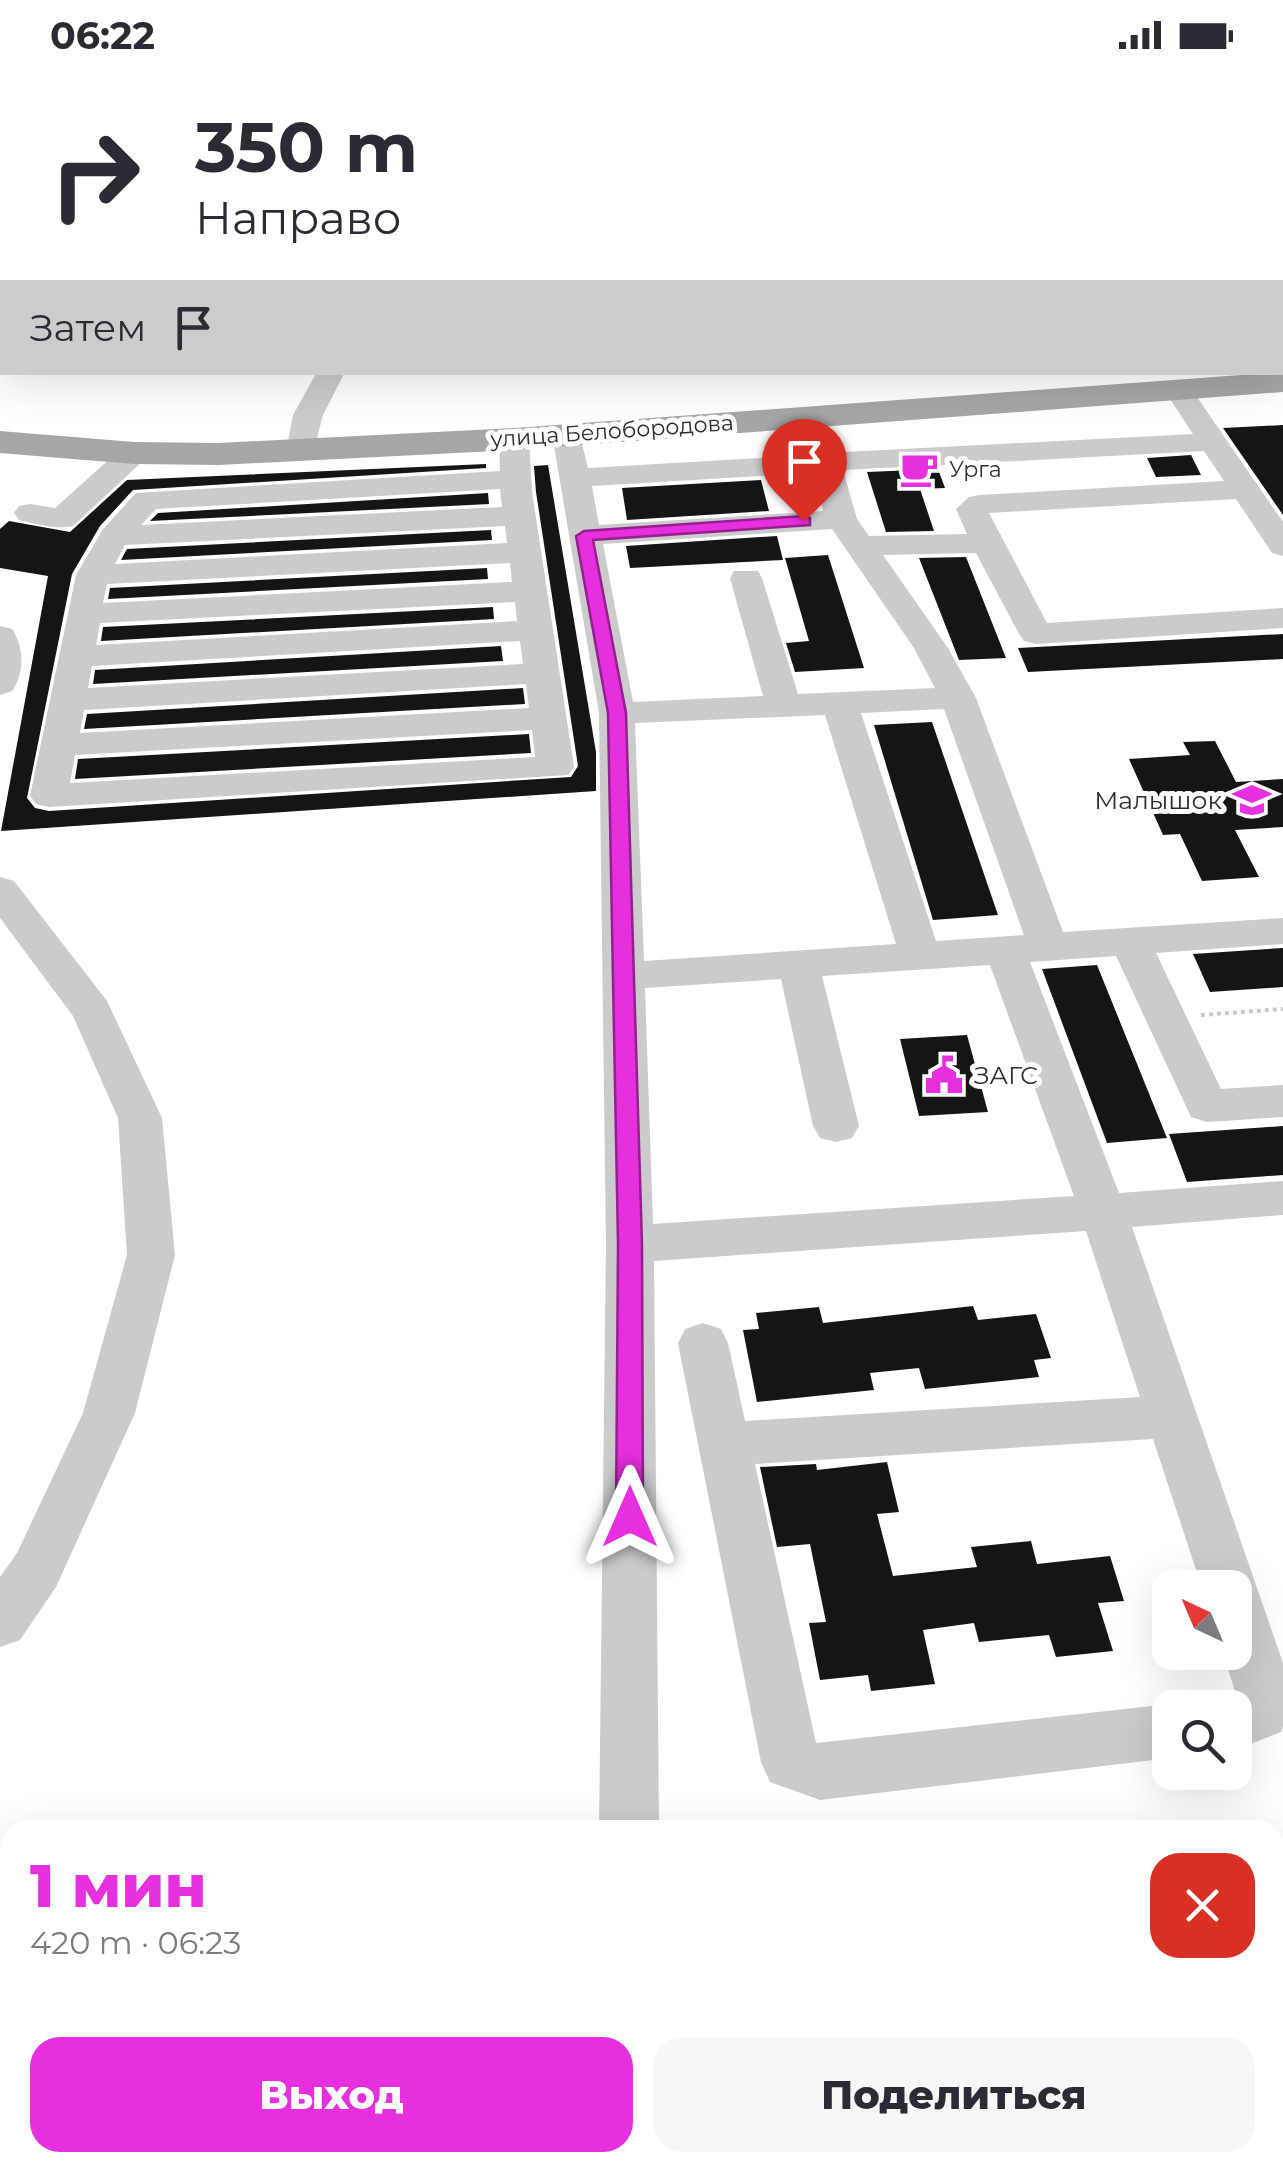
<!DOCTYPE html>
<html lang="ru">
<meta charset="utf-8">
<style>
:root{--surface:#fff;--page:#f7f7f7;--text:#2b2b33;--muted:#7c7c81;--accent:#e62fdd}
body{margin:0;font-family:Montserrat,sans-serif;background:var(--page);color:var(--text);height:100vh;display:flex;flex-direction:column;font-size:38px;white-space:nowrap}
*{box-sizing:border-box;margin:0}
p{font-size:32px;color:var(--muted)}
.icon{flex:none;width:55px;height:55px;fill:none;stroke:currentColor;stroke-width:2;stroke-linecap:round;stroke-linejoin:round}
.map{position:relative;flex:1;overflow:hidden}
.sheet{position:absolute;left:0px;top:1750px;width:1285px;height:352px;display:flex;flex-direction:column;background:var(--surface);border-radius:30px 30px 0 0;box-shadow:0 10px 40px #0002}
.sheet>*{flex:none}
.guide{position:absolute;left:0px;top:0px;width:1285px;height:305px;box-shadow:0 10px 40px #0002;background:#fff;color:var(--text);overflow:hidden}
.needle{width:65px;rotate:316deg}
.controls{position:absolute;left:1152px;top:1500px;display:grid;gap:20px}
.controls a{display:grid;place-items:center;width:100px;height:100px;border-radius:20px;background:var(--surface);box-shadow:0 10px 40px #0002;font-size:50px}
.pin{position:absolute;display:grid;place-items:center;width:85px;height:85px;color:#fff;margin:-102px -42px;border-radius:50% 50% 50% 0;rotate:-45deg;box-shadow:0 0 10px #0007}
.pin .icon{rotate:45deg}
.me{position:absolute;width:110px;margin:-55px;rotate:0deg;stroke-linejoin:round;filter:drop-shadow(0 0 8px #0008)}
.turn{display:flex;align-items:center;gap:35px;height:210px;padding:0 30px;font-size:45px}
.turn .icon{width:130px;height:130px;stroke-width:2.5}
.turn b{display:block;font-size:70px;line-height:85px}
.then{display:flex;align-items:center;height:95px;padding:0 30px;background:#0003;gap:20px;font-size:38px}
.round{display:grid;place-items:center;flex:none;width:105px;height:105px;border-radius:30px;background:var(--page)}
.headline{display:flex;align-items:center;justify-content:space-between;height:170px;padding:0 30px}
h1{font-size:60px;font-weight:800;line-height:75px;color:var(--accent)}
.primary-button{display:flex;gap:20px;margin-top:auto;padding:20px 30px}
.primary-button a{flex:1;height:115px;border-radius:30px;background:var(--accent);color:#fff;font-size:40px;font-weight:800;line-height:115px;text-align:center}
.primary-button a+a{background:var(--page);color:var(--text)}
.status{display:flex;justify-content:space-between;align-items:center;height:70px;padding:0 50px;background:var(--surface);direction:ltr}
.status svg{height:28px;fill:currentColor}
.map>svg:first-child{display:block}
.green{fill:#ece5db}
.building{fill:#151515}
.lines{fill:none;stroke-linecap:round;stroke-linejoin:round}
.path{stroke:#c8c8c8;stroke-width:4;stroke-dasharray:4 4;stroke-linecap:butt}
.minor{fill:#cbcbcb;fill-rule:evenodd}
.major{fill:#a6a6a6;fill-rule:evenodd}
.route{fill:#e62fdd;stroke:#961f90;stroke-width:2.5}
.labels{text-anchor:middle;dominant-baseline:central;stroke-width:10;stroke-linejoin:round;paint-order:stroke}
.far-street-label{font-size:22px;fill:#2e2e2e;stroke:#fff}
.far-poi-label{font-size:22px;fill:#2e2e2e;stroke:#fff;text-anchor:start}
.poi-label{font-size:25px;fill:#2e2e2e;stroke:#fff;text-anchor:end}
</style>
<div class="status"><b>06:22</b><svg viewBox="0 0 49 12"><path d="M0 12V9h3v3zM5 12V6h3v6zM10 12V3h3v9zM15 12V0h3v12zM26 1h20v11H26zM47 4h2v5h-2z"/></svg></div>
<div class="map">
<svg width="1283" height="2102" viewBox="0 0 1283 2102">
<rect width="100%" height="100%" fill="#fff"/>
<path class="green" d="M1040,2093L1042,2102H744L743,2093Z"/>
<path class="building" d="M1283,355V445L1223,358Z
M1191,385L1201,405L1156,407L1147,388Z
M486,394V398L133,420L100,456L72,504L27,728L35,738L49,741L571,707L578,696L536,422L534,396L548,395L596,682V721L1,761L48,506L0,498V459L9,451L70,462L127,410Z
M938,399L945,418L920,419L934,461L886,462L867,402Z
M761,410L769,441L627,450L622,418Z
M488,423L489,434L150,451L158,443Z
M491,460L492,470L121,490L127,479Z
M777,466L783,490L630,498L626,476Z
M828,485L864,598L795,602L786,573L809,571L785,488Z
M966,487L1006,588L959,590L919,488Z
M487,498L488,509L108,529L110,518Z
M493,537L494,549L101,571L103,557Z
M1283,564V589L1028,602L1018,578Z
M501,576L503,591L93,614L95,600Z
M523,618L525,634L84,659L87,644Z
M932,652L998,845L933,850L874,655Z
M529,664L531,683L75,709L78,689Z
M1215,671L1236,712L1283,709V757L1235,760L1259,807L1202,811L1180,764L1163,765L1129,689L1190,685L1183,672Z
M1283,878V917L1210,922L1193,884Z
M1097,895L1167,1068L1107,1073L1042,899Z
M967,965L988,1042L919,1046L900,969Z
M1283,1056V1105L1187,1112L1169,1064Z
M973,1236L978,1250L1036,1244L1051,1288L1034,1290L1039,1307L925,1319L919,1298L870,1303L874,1320L757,1332L743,1260L759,1259L756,1243L819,1237L823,1253Z
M887,1392L899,1442L877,1444L893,1506L977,1497L971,1477L1031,1471L1037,1494L1110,1486L1124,1531L1098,1533L1113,1581L1056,1587L1049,1565L979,1572L974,1553L923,1560L935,1614L871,1621L868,1605L820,1610L809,1553L826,1552L810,1474L777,1477L760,1397L816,1394L817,1400Z"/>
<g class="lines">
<path class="path" d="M1201,945L1283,939"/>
<path class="minor" d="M98,0H129L131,2H100Z
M371,0H402L404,2H373Z
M0,149L2,150V165H0Z
M1282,161H1283V177H1282Z
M1282,216H1283V232H1282Z
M317,302H345L323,345L312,387H290L286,381L293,345Z
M1178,311L1188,314L1283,452V486L1272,483L1236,429L989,443L1047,553L1283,538V558L1036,574L1024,571L1019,564L976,483L883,485L948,578L976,628L1063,862L1283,848V874L1156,883L1221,1019L1283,1015V1047L1207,1052L1191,1047L1116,886L1030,892L1119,1123L1283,1111V1145L1132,1157L1283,1593V1657L1281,1662L1235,1680V1638H1213L1236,1625L1223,1582H1235V1518H1202L1153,1369L755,1394L816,1673L1170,1634L1180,1638H1170V1688L820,1730L770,1712L761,1692L678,1273L685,1259L703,1253L721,1259L728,1273L745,1351L1140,1327L1086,1161L654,1191L659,1760H599L606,1174L599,643L552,364L556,358H578L588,398L775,387L786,390L790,396L786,402L775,405L592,416L599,455L823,441L811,392L815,386L826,383L1193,364L1164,320L1168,314ZM1204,381L1224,411L980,425L969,427L956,439L967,464L869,466L857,449L843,400ZM832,459L914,578L935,618L798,624L762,508L758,501H734L730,508L763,626L633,632L603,474ZM944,639L1024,865L936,871L861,643ZM825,645L896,874L644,891L635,653ZM990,895L1074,1126L653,1154L645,918L781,909L813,1056L820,1068L836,1072L852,1068L859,1056L822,906Z
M514,360L525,363L529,369L532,422L574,697L568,705L49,737L36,734L30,726L76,505L103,459L136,423L500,401L499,369L503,363ZM500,419L502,437L141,455L156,439ZM505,456L507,473L115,494L125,475ZM510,493L512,512L103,533L107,514ZM515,532L517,551L96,575L100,553ZM520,571L523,594L88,618L92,596ZM526,614L529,638L80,663L84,640ZM532,660L535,687L70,713L75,685Z
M134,374L145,377L149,383L145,389L73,456C56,460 36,454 19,450L14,443L19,436L30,434L55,438L123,377Z
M0,556L12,559C24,577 25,603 12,621L0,625Z
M0,807L14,811L107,931L162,1048L175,1185L135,1343L56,1517L20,1570L0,1577V1507L17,1483L83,1343L127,1185L118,1048L73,946L0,848Z
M595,2092H663V2102H595Z"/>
<path class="major" d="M1283,302V322L514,380L219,395L134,394L0,383V361L134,372L219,373L514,358Z"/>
</g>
<path class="route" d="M804,446L810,448V455L593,470L626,643L642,1174L643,1447L639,1456L630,1459L620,1456L616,1447L618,1174L608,643L576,466L584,461Z"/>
<defs>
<g id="cafe-bare" transform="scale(3)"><path d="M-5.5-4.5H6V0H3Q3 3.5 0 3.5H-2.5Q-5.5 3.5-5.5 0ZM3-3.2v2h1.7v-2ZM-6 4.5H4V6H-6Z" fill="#e62fdd" stroke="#fff" stroke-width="2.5" paint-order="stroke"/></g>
<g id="school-bare" transform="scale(3)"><path d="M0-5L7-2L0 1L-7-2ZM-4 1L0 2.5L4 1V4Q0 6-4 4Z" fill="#e62fdd" stroke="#fff" stroke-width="2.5" paint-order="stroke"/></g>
<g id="civic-bare" transform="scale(3)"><path d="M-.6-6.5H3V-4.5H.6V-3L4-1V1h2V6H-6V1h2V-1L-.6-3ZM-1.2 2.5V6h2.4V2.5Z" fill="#e62fdd" stroke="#fff" stroke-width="2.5" paint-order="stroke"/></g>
</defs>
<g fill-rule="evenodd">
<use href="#cafe-bare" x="919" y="399"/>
<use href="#school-bare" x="1252" y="730"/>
<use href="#civic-bare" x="944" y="1005"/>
</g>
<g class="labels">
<g class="far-street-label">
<text transform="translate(612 361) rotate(-4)">улица Белобородова</text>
</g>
<g class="far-poi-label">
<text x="949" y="399">Урга</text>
</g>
<g class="poi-label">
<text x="1222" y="730">Малышок</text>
<text x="974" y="1005" text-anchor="start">ЗАГС</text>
</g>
</g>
</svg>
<div class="controls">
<a><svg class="needle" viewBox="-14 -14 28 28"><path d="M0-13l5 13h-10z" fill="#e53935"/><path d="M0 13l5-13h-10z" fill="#7c7c81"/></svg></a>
<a><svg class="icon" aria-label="search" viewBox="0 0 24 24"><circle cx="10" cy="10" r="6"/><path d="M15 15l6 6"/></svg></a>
</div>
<div class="pin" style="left:804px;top:451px;background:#d93025"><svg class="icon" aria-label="arrive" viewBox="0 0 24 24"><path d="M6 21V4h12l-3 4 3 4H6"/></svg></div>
<svg class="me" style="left:630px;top:1447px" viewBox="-20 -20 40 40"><path d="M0-17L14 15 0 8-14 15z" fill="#e62fdd" stroke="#fff" stroke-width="4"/></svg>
<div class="guide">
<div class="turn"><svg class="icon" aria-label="right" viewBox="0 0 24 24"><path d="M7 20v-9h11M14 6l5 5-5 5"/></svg><div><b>350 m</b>Направо</div></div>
<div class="then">Затем<svg class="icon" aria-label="arrive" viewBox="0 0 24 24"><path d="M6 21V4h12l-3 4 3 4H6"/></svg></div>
</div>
<section class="sheet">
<div class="headline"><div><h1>1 мин</h1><p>420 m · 06:23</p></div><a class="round" style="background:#d93025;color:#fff"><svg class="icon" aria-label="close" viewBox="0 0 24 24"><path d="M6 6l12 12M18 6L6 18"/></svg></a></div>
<div class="primary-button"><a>Выход</a><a>Поделиться</a></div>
</section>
</div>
